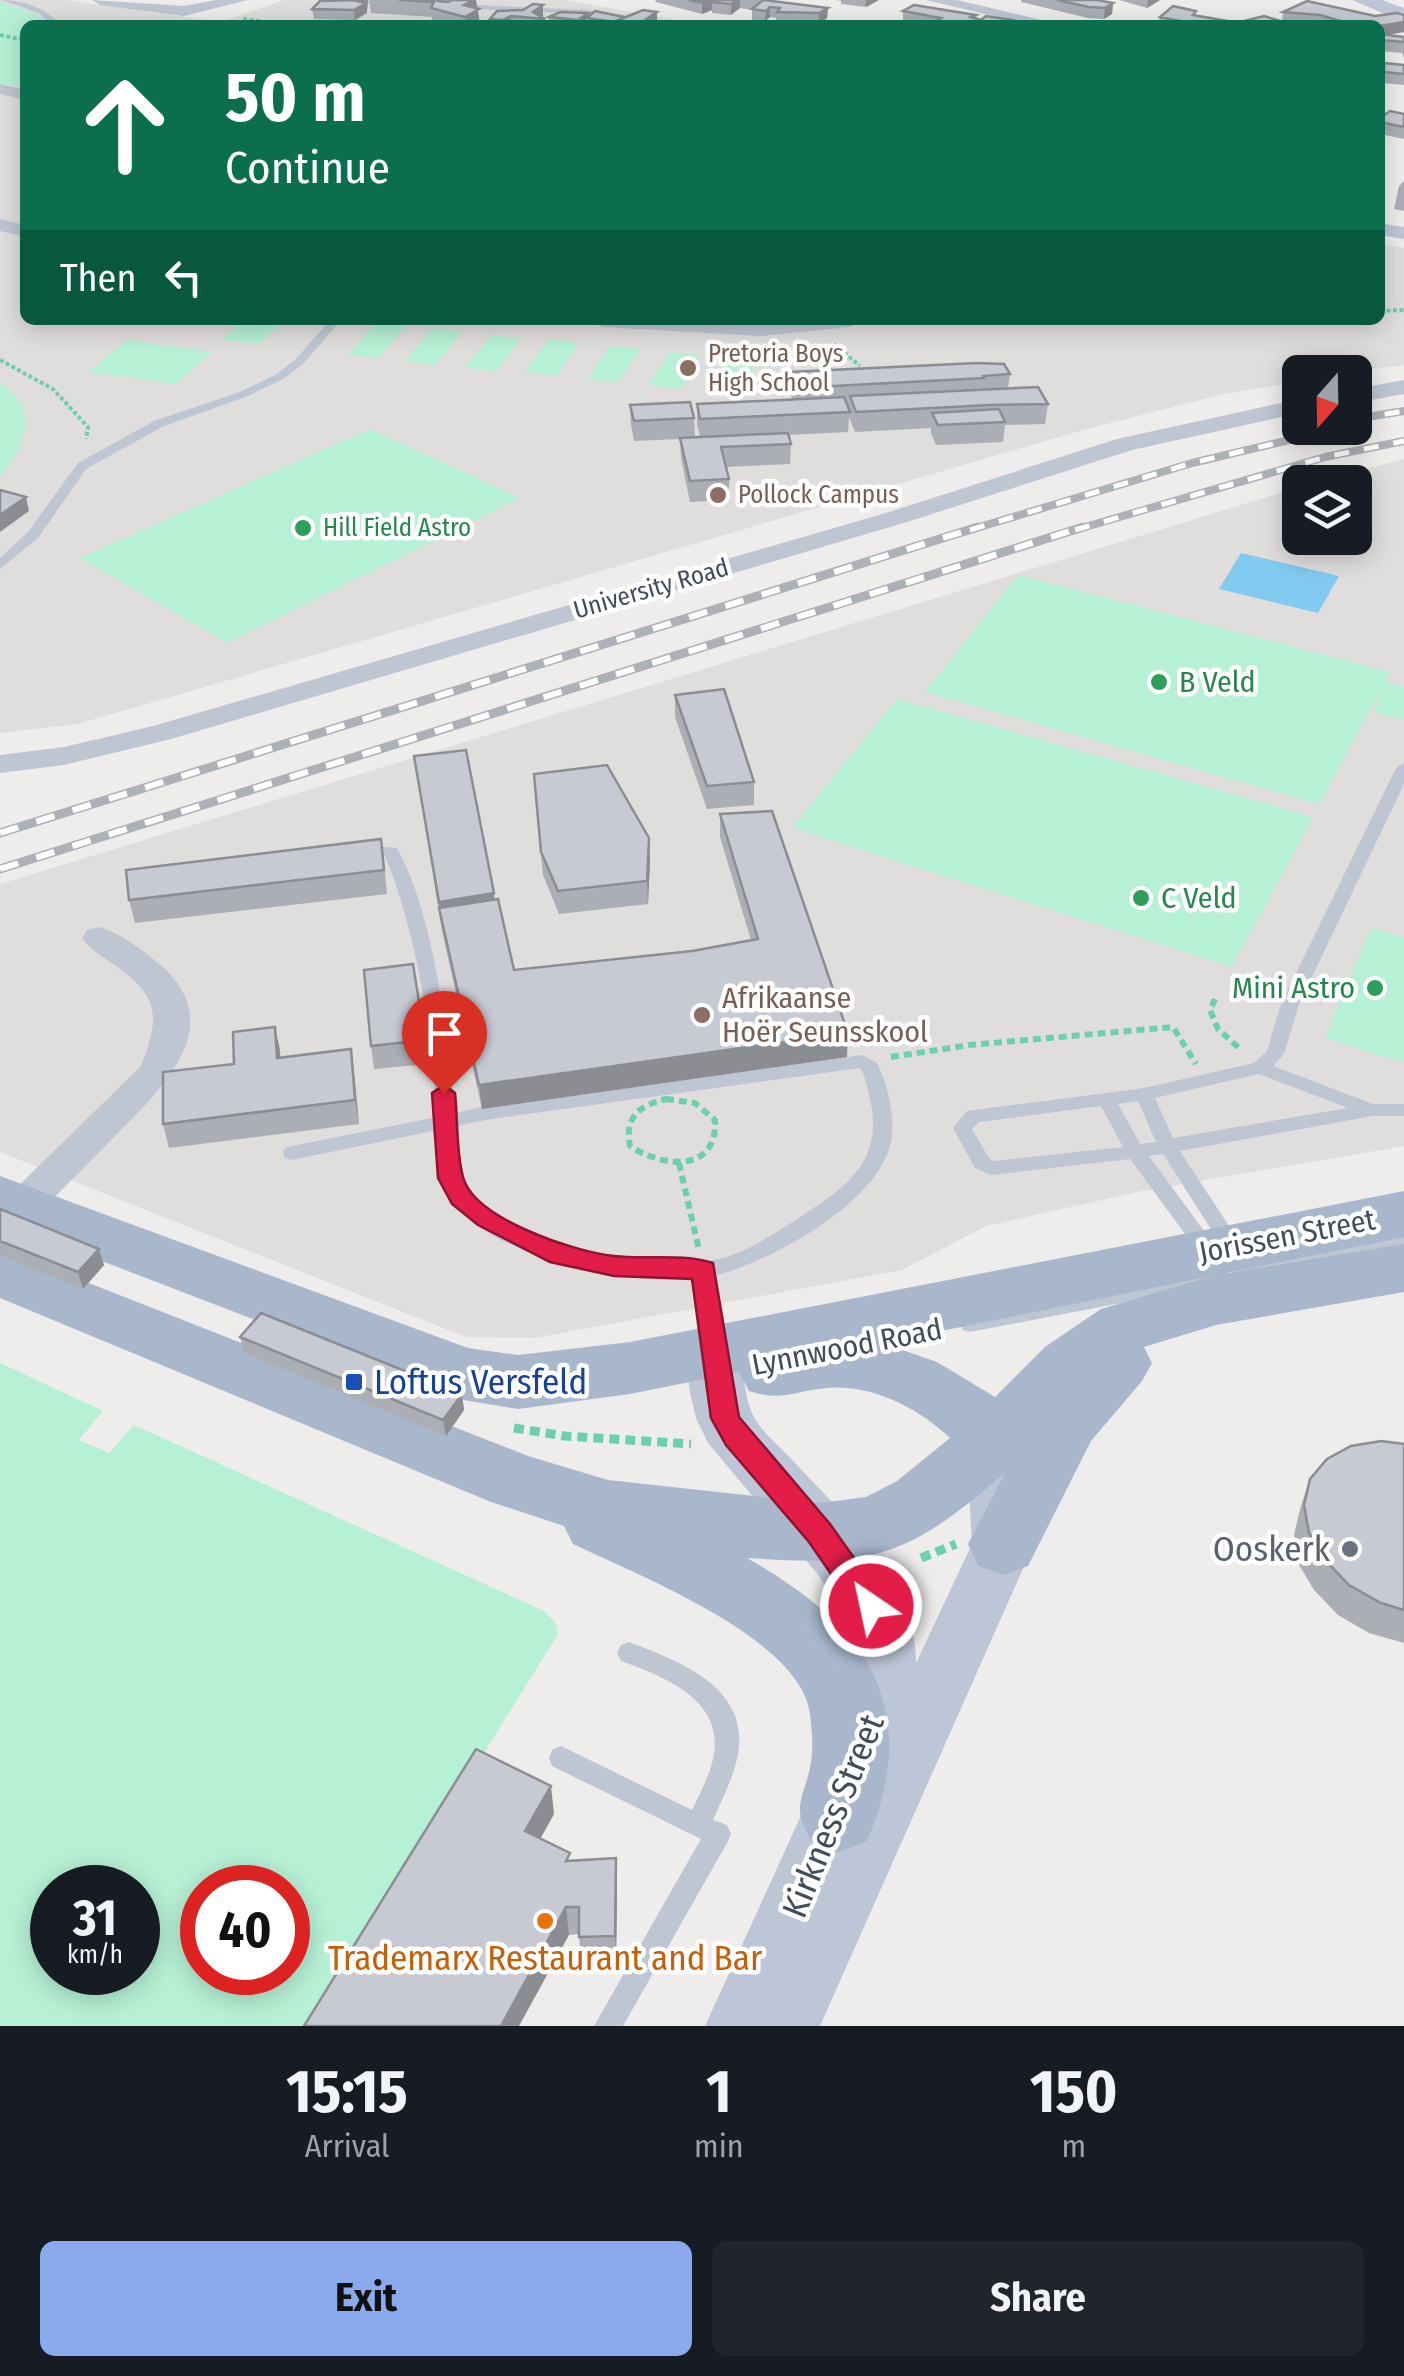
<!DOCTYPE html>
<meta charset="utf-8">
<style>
:root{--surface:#171b24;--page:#20242c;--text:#f1f3f6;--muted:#9ea1a6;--accent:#8baaee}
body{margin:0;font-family:"Fira Sans Condensed",sans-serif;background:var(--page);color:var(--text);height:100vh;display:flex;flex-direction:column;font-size:38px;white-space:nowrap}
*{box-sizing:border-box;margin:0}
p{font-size:32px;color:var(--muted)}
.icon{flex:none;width:55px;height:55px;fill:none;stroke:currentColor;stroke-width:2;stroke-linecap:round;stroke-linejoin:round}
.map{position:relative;height:2026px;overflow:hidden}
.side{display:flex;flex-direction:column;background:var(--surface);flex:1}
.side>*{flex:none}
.top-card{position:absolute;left:20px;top:20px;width:1365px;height:305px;border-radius:15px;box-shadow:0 5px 25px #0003;background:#0b6e4f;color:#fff;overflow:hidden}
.needle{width:65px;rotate:200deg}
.controls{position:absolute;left:1282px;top:355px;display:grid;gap:20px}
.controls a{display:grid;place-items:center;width:90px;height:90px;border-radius:15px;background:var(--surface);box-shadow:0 5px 25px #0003;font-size:50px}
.speed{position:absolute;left:30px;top:1865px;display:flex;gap:20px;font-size:50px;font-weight:700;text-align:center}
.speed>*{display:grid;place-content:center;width:130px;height:130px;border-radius:50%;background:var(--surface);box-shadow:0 5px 25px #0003;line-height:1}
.speed small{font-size:25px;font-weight:400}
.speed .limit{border:15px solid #d22;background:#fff;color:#111}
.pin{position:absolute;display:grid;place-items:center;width:85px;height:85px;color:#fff;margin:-102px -42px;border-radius:50% 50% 50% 0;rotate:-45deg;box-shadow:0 0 10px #0007}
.pin .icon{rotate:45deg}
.me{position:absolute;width:110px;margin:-55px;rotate:326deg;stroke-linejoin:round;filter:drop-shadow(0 0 8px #0008)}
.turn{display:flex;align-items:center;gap:35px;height:210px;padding:0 40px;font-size:45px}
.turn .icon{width:130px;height:130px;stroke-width:2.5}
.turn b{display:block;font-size:70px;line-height:85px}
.then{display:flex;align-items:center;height:95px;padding:0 40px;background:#0003;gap:20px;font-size:38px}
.eta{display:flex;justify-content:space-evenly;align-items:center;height:170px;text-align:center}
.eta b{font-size:60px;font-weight:700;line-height:70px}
.action{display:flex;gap:20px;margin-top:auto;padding:20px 40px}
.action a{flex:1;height:115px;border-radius:15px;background:var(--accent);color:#111;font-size:40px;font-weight:700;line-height:115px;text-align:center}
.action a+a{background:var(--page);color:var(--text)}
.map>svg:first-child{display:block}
.education{fill:#e0dddd}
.green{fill:#b6f0d5;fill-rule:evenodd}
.water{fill:#81caf0}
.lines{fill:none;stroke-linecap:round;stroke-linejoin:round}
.path-far2{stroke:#6dd0ac;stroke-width:4;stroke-dasharray:4 2.5;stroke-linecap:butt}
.path-far1{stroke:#6dd0ac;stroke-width:6;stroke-dasharray:8 5;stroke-linecap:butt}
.path{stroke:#6dd0ac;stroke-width:9;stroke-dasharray:10 6;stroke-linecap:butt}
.lane{fill:#bec6d3;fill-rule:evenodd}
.street{fill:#bec6d3;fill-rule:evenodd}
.secondary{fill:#bdc6d7;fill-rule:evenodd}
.primary{fill:#a9b7cd;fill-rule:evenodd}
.rail-far1-casing{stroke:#aeb0b7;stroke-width:8}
.rail-casing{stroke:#aeb0b7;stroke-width:9}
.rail-far1{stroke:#fff;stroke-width:5;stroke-dasharray:15;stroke-linecap:butt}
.rail{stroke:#fff;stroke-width:6;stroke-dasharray:19;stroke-linecap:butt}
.wall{fill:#abaeb5}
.shaded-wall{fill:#8b8d93}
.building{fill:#c7cad2;stroke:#8b8d93;stroke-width:2.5}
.route{fill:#e11d48;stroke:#92132f;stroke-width:2.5}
.education-dot{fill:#8d6e63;stroke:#fff;stroke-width:4}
.leisure-dot{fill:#2e9e5b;stroke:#fff;stroke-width:4}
.transit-dot{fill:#1a4fb4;stroke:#fff;stroke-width:4}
.worship-dot{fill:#6b7280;stroke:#fff;stroke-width:4}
.food-dot{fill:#e8710a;stroke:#fff;stroke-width:4}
.labels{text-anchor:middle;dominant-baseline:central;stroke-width:9;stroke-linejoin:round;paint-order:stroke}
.far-education-label{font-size:25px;fill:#785e54;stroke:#fff;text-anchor:start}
.far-leisure-label{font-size:25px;fill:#27864d;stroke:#fff;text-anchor:start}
.far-street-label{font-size:25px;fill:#434c5a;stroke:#fff}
.leisure-label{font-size:30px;fill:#27864d;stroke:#fff;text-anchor:start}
.education-label{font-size:30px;fill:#785e54;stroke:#fff;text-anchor:start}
.street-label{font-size:30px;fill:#434c5a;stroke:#fff}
.near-transit-label{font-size:35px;fill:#164399;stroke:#fff;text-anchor:start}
.near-worship-label{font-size:35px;fill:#5b616d;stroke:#fff;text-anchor:end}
.near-street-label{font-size:35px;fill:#434c5a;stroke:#fff}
.near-food-label{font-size:35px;fill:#c56008;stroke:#fff}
</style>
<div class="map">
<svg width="1404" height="2026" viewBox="0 0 1404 2026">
<rect width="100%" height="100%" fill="#efecec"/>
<path class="education" d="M0,0H67L221,22L284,0H565L704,25H25V320H1380V244L1404,248V365L1345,372H1300V381L1220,395L1083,430L133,708L77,724L0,733Z
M1404,459V1146L1142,1191L986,1226L902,1270L535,1338L466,1337L0,1152V884L1300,487V538H1355V482H1316Z"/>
<path class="green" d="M0,2L36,14L47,25H25V84L0,85Z
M244,320H284L259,344L222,340Z
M376,323L406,326L378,358L348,355Z
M432,329L462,332L435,365L405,361Z
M491,335L521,338L496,371L465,367Z
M549,339L579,343L556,376L525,372Z
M127,340L212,352L175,384L88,372Z
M610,346L640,349L618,383L587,379Z
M670,352L700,355L680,389L649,385Z
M728,357L759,360L740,394L709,391Z
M0,383C41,409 25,447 0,477Z
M370,429L520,498L227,643L80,558Z
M1018,575L1390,672L1385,682L1404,687V720L1374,713L1383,686L1319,804L925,692Z
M897,699L1313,817L1232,967L792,828Z
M1371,928L1404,938V1063L1325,1038Z
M0,1363L103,1411L79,1440L109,1453L134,1425L544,1611L556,1624L558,1634L314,2026H0ZM52,1888H138V1972H52ZM202,1888H288V1972H202Z"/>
<path class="water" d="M1241,553L1339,576L1318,613L1219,589Z"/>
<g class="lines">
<path class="path-far2" d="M243,19L286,25
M0,35L25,40
M1380,311L1404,310
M834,344L860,366
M0,360L53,389L88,427L86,439"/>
<path class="path-far1" d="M1215,999L1210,1010L1218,1029L1241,1050
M891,1057L970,1045L1173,1027L1196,1064
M666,1099L695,1103L715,1120C718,1173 663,1168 630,1146C624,1117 640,1105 666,1099Z
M679,1163L699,1250"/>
<path class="path" d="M514,1428L565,1436L691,1444
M921,1558L956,1544"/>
<path class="lane" d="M1,0C25,0 45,8 61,25H52L39,13Z
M453,4L587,10L650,19L646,21L587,14L450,8Z
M330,320H341L304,363L285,378L248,396L162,427L86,469L38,538L0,569V558L28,532L78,463L154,421L240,392L277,374L296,359Z
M1404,763V784L1299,1004L1284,1054L1273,1066L1373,1104H1404V1116H1373L1180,1151L1242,1246L1239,1251H1225L1163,1154L1149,1156L1213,1243L1216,1248L1213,1253H1199L1130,1159L991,1175L975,1168L953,1128L967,1111L1144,1088L1254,1063L1267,1051L1281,1004L1396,768ZM1259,1074L1348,1108L1173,1138L1155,1098ZM1138,1101L1156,1142L1140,1144L1118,1104ZM1101,1106L1123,1147L994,1161L989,1158L972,1129L979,1122Z
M360,845L397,848C435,917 447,1033 455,1113L491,1105L863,1055L877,1063C888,1085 897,1121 890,1146C874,1205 770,1262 714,1276L723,1348L720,1354L713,1356L706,1354L703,1348L694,1278C620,1272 486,1266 447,1190C437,1172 438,1150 437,1130L292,1160L285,1158L283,1153L285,1148L292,1146L437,1117C431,1029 418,937 385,856L354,853L352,850ZM860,1068C866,1077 868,1091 871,1104C883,1166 840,1191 794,1221C771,1236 746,1252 719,1259C701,1264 684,1261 666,1259C606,1255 549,1252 497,1217C486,1210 471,1199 464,1186C455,1169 456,1145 456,1126L491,1119Z
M1404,1232V1246L1245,1279L1238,1276L1235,1271L1238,1266L1245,1263Z
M1219,1268L1226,1271L1229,1276L1226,1281L1219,1284L970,1332L963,1330L960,1324L963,1318L970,1316Z
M629,1642C679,1661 750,1687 738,1754C734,1777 722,1799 713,1820L727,1825L731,1834L727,1843L623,2026H594L701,1839L552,1766L549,1758L552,1750L561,1746L692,1810C700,1793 709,1777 713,1759C726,1700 665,1677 621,1661L617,1653L621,1645Z"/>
<path class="street" d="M92,0L184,6L216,0H248L184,16L100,5Z
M926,0H957L1063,25H1032Z
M0,84L25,90V100L0,94Z
M0,219L25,225V237L0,231Z
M1380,223L1404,227V239L1380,235Z
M591,320H861L850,327L761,336L602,327Z
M1404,380V394L1355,403V389Z
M1300,399V413L1132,450L907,522L171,739L64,765L0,773V755L64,747L153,726L889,512L1117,439Z
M99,927C120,933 141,949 158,963C234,1026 158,1092 111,1140C86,1165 61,1191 36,1216L22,1220L8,1216L3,1206L8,1196L141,1066C161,1015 159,996 113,964C102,956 90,950 82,938L87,930Z"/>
<path class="secondary" d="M1352,0H1382L1404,8V22Z
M713,1329L733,1335C746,1361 741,1392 754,1417C763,1434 782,1448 795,1463C845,1516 917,1584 916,1663L972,1544L966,1441L974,1424L995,1417L1016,1424L1024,1441L1034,1544L820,2026H705L840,1730L852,1648L844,1616L819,1576L708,1443L696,1418L690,1393L685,1351L693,1335Z"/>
<path class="primary" d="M0,1176L468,1348L518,1355L630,1342L1404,1191V1237L882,1343L937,1362L995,1397L1045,1347L1101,1309L1216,1275L1404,1244V1292L1216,1325L1144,1347L1152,1363L1142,1381L1091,1441L1028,1566L1003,1575L978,1566L968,1544L1005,1473C907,1557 876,1567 747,1558C864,1624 925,1705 867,1841L839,1852L811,1841C808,1833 800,1821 800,1812C799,1798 808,1781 810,1767C814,1749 812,1732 810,1714C801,1638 635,1574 573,1544L564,1526L491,1502L0,1298V1248L528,1456L608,1480L820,1503L866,1497L897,1481L950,1438C918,1408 872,1384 827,1388C794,1391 782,1402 749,1391L739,1372L630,1394L518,1409L464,1400L0,1222Z"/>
<g class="rail-far1-casing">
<path id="rail-far1" d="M1355,419L1404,411
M970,530L1192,463L1340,428
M1075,530L1325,457L1404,441"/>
</g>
<g class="rail-casing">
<path id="rail" d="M0,833L978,527
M0,869L1083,527"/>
</g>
<use href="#rail-far1" class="rail-far1"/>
<use href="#rail" class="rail"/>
</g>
<path class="wall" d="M369,0H448L449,2L452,0H476L480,24L440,25L432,23V17L371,13Z
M655,0H760V3L828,8L827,18L819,24L776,22V18L770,17L765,21L752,20V10L740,8L731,15L712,13V10L702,14L656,2Z
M836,0H879L866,7L841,4V1Z
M1021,0H1097L1113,3L1112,14L1104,19L1088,18L1021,2Z
M1119,0H1160L1147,8Z
M1307,1L1375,16L1397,13L1404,15V32L1388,35L1404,37V58L1402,53L1380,51V25H1314L1287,23L1293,25H1240V22L1264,16L1282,21L1283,12Z
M369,6L367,7V13L355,20L314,19L312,9Z
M497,11L543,16L542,17L545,19V25H490V19Z
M903,11L976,15L975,18L981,20H1012V25H922L903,21Z
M588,13V17H624L657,22L655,24L658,25H598L587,24V19L579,25L549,22V17Z
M1160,17L1233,22L1232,25H1159Z
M1384,63L1404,65V85L1382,83V74Z
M1380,95L1385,103L1382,114H1380Z
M1404,114V139L1380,134V118Z
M1404,181V211L1394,209L1399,186Z
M790,372L1010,374L1008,388L1048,404L1045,424L1005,425L1003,442L936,445L931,433V428L855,432L849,417L848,432L788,435L791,444L790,464L726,467L729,479V500L690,502L681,458L680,439L634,441L631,425L630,405L694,418L695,437H700L697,424V404L792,399L790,391Z
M675,695L754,782V805L707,809L675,717Z
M414,756L494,900L514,970L692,951L751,940L720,837V814L847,1057L482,1109L442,931Z
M535,797L650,861L648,904L559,914L543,875Z
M384,862L387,894L135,923L129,900Z
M425,1040L428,1064L374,1069L371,1046Z
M280,1050V1058L354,1073L359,1124L169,1148L163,1124L234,1064Z
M0,1209L99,1249L104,1265L83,1289L0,1255Z
M240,1337L462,1394L464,1410L446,1436L244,1353Z
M1404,1444V1643L1369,1633L1338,1615L1314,1590L1298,1563L1294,1535L1300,1509L1310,1479Z
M554,1814L540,1839L570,1861L617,1886L616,1963L581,1964L579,1934L569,1935L304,2026Z"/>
<path class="shaded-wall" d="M359,0H368L367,13L355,20L354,10Z
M473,0H476L480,24L466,25L464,5Z
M710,0H717L712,2V10L702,14V3Z
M737,0H740V8L731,15V4Z
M866,0H879L866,7Z
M1148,0H1160L1147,8Z
M1113,3L1112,14L1104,19L1105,8Z
M543,5V16L539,18L533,12Z
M770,7V17L765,21L766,11Z
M828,8L827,18L819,24V13Z
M657,12V22L654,25L645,20Z
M588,13V18L579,25L578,20Z
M511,16V25H503V20Z
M1404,22V32L1380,36V26Z
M26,497L29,511L0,532V515Z
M649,838L650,861L648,904L647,881Z
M494,893L496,916L440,912L439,902Z
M275,1027L280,1050L281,1082L277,1058Z
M848,1033L847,1057L482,1109L479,1085Z
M351,1049L354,1073L359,1124L355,1100Z
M99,1249L104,1265L83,1289L78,1272Z
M462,1394L464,1410L446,1436L443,1420Z
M551,1786L554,1814L529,1859L525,1831Z
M616,1858L617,1886L616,1963L615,1936Z
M566,1907L569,1935L519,2026H501Z"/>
<path class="building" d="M359,0L357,1L366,3L354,10L312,9L320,1Z
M399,0H440L437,1L448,2L452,0H473L464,5L479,9L465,17L431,8L434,2Z
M689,0H710L702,3Z
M717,0H737L731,4L712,2Z
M763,0H764L828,8L819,13L777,12L780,8L770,7L766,11L752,9Z
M1057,0H1097L1113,3L1105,8L1089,7Z
M1307,1L1375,16L1397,13L1404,15V22L1380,26L1354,25L1320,15L1283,12Z
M533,4L543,5L533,12L545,19L511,16L503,20L490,19L497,11L523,10Z
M914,5L976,15L971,17L981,20L986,16L1012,20L1003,25H958L961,23L956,25H936L930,24L941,18L903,11Z
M1173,6L1196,11L1193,15L1233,22L1226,25H1199L1160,17Z
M643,10L657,12L645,20L658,24L630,25L611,23Z
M595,11L624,17L614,22L587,18Z
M560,12L588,13L578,20L549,17Z
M1264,16L1293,25H1250L1240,22Z
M1380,34L1404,37V42L1380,40Z
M1384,63L1404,65V74L1384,72Z
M1390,111L1404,114V127L1380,122V118Z
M977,363L1004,364L1010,374L983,376L984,378L796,388L790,372Z
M1038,387L1048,404L990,405L856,412L850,396Z
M844,397L850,412L700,419L697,404Z
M690,402L694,418L634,421L630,405Z
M999,409L1005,422L938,425L932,413Z
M788,433L791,444L721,447L729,479L690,481L680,438Z
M0,490L26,497L0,515Z
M724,689L754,782L707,786L675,695Z
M466,750L494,893L439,902L414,756Z
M607,765L649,838L647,881L558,891L541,852L534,774Z
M772,811L848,1033L479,1085L439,908L498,899L514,970L692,951L758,939L720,814Z
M381,839L384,870L129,900L126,870Z
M413,964L425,1040L371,1046L364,970Z
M275,1027L277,1058L351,1049L355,1100L163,1124V1072L234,1064L233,1032Z
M0,1209L99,1249L78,1272L0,1241Z
M261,1313L462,1394L443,1420L240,1337Z
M1381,1441L1404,1444V1610L1381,1603L1349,1585L1325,1560L1309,1533L1304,1505L1310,1479L1327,1459L1351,1446Z
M476,1749L551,1786L525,1831L570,1853L566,1861L616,1858L615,1936L579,1937V1907H566L501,2026H304Z"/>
<path class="route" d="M444,1085L455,1093C458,1120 456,1151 463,1177C474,1219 575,1252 614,1256C646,1260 682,1253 713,1263L739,1417L830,1524L882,1597L886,1606L882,1616L871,1620L860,1616L809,1542L726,1445L711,1418L692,1279L614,1276L550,1262L478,1225L452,1204L438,1178L432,1093Z"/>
<g class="education-dot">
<circle cx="688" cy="368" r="10"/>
<circle cx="718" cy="495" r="10"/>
<circle cx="702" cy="1015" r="10"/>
</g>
<g class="leisure-dot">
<circle cx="303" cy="528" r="10"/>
<circle cx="1159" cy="682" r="10"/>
<circle cx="1141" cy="898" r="10"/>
<circle cx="1375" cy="988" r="10"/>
</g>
<rect class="transit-dot" x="344" y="1372" width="20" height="20" rx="5"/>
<circle class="worship-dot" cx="1350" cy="1549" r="10"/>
<circle class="food-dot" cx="545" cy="1921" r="10"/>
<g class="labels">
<g class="far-education-label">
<text x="708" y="354">Pretoria Boys<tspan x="708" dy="29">High School</tspan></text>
<text x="738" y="495">Pollock Campus</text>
</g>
<g class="far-leisure-label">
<text x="323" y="528">Hill Field Astro</text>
</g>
<g class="far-street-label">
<text transform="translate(651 589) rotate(-16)">University Road</text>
</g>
<g class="leisure-label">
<text x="1179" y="682">B Veld</text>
<text x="1161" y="898">C Veld</text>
<text x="1355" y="988" text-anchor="end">Mini Astro</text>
</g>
<g class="education-label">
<text x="722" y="998">Afrikaanse<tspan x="722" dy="34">Hoër Seunsskool</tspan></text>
</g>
<g class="street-label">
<text transform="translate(1287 1236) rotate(-11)">Jorissen Street</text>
<text transform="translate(847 1347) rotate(-11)">Lynnwood Road</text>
</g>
<g class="near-transit-label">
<text x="374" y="1382">Loftus Versfeld</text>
</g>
<g class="near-worship-label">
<text x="1330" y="1549">Ooskerk</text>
</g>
<g class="near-street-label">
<text transform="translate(833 1816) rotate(-68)">Kirkness Street</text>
</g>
<g class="near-food-label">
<text x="545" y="1958">Trademarx Restaurant and Bar</text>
</g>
</g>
</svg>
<div class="controls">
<a><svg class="needle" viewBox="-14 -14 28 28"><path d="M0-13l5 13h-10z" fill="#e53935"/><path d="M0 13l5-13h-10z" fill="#9ea1a6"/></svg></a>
<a><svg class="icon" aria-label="layers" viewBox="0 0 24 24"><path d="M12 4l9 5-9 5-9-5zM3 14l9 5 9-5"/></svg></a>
</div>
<div class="speed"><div>31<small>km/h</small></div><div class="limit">40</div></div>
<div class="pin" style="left:444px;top:1093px;background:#d93025"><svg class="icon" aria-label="arrive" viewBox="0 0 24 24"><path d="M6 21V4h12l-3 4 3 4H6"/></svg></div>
<svg class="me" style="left:871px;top:1606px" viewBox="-20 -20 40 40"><circle r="17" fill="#e11d48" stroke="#fff" stroke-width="3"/><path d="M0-11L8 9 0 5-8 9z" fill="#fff"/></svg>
<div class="top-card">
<div class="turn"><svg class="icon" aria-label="ahead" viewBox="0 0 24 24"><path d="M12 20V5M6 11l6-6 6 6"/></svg><div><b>50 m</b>Continue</div></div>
<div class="then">Then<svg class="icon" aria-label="left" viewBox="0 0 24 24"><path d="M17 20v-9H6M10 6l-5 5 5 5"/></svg></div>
</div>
</div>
<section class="side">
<div class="eta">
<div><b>15:15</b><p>Arrival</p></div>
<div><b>1</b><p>min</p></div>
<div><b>150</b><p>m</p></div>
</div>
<div class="action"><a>Exit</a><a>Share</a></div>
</section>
